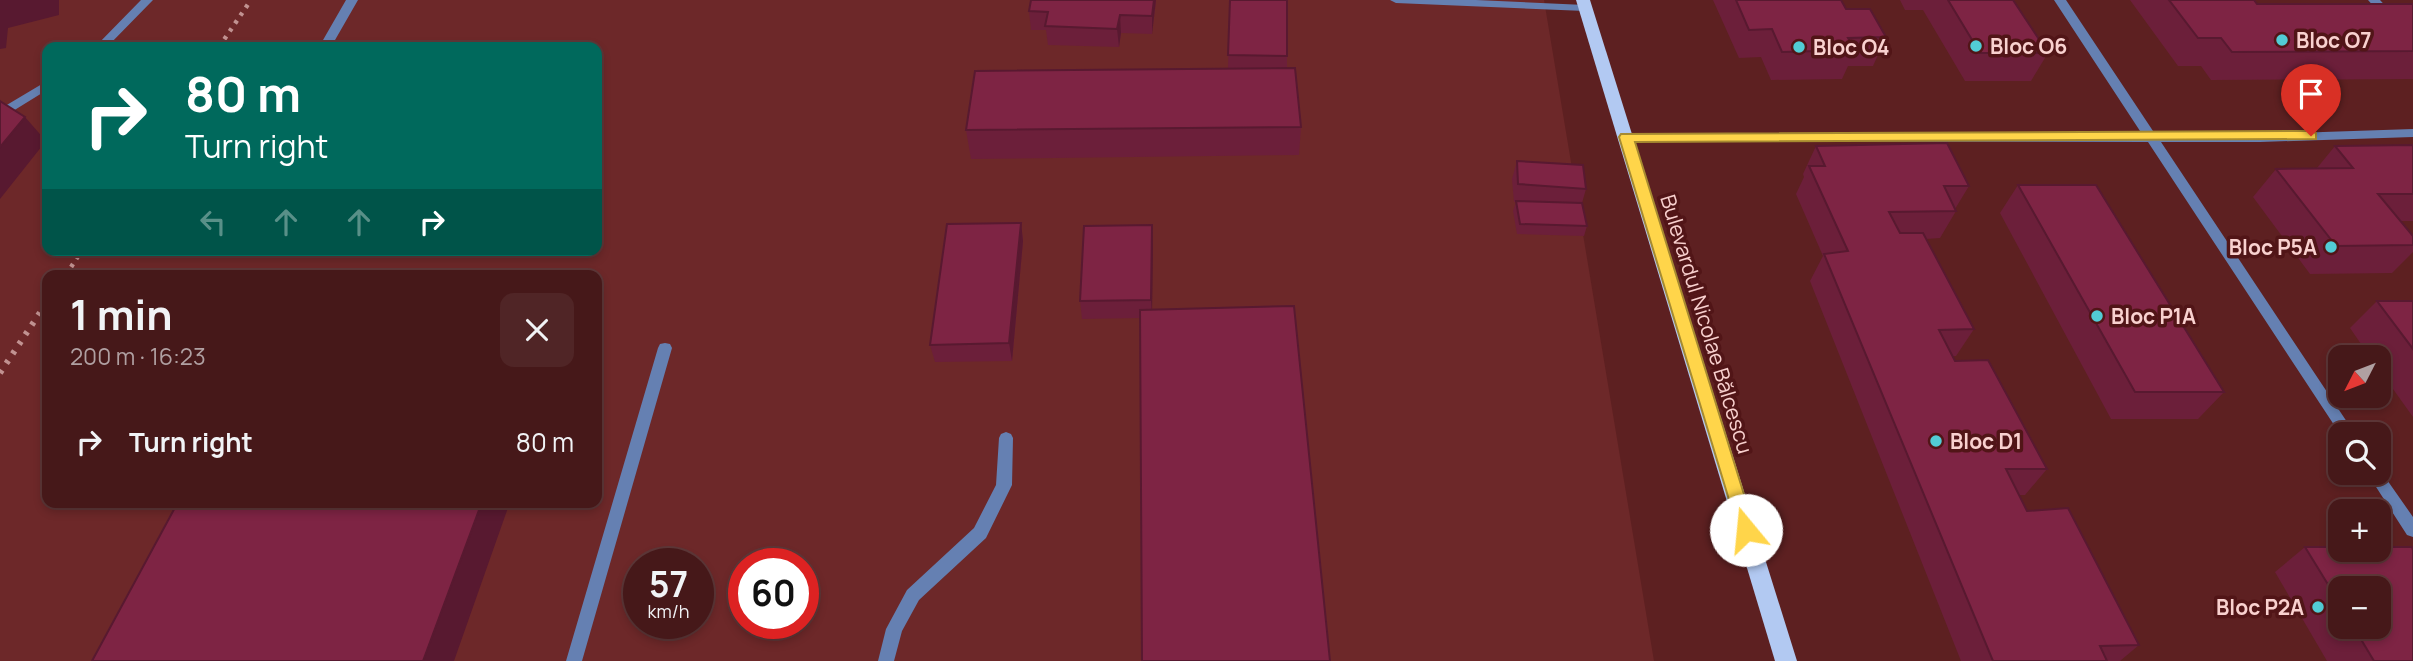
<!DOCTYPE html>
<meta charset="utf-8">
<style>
:root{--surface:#461819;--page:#502526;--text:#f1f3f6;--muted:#b0a0a2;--line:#5e3738}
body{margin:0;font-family:Manrope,sans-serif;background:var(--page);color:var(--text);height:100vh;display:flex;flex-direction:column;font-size:26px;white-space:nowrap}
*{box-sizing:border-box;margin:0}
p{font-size:23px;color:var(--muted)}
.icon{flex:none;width:38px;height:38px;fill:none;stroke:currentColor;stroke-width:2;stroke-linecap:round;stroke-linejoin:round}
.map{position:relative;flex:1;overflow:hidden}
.sheet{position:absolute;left:42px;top:270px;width:560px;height:238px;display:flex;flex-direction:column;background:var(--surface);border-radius:14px;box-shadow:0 4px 10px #0003,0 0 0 2px var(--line)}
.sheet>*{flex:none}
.hud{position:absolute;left:42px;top:42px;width:560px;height:214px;border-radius:14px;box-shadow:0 4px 10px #0003,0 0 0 2px var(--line);background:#00695c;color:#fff;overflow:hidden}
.needle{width:46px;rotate:228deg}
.buttons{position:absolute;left:2328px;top:345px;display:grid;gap:14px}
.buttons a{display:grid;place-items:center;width:63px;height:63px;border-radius:14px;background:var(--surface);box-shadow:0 4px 10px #0003,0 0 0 2px var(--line);font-size:35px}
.speed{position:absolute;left:623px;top:548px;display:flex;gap:14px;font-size:35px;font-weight:700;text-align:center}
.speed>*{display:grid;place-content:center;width:91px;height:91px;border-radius:50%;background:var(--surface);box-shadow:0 4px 10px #0003,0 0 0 2px var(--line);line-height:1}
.speed small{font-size:18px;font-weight:400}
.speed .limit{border:10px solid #d22;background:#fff;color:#111}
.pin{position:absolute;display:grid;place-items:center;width:60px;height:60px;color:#fff;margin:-72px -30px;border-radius:50% 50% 50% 0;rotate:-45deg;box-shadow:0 0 7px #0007}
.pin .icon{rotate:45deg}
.me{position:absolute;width:77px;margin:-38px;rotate:343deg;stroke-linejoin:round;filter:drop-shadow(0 0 5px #0008)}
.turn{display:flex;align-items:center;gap:24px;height:147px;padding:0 28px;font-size:32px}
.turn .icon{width:91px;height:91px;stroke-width:2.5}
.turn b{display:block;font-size:49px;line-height:60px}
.lanes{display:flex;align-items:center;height:66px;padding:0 28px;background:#0003;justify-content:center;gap:35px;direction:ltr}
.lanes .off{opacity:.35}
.round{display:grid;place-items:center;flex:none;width:74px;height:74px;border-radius:14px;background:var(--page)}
.head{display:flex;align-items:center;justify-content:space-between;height:119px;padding:0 28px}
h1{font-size:42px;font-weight:700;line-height:52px}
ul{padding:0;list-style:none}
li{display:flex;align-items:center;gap:21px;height:105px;padding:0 28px}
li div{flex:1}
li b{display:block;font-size:26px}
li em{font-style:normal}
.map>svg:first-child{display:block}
.built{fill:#6d2829;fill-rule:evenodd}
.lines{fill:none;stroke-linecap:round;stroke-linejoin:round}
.service{fill:#6580b2;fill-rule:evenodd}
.minor{fill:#6580b2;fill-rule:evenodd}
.primary{fill:#b2c9f2;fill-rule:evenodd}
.rail-far1{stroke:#c19291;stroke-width:4.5;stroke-dasharray:3.5 6;stroke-linecap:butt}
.rail{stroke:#c19291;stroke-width:6;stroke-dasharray:3.5 8;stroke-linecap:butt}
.wall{fill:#6c1f3a;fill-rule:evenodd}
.shaded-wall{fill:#581930}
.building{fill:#7e2444;stroke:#581930;stroke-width:2}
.route{fill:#ffd54a;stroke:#a68a30;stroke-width:2}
.poi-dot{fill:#52ccd5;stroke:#511517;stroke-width:2.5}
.labels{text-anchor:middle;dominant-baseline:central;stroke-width:7;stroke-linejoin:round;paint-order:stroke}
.poi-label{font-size:21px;font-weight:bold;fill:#f9d1cf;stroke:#511517;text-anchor:start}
.street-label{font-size:21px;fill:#f9d1cf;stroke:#511517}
</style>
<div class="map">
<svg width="2413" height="661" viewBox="0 0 2413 661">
<rect width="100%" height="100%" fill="#5d2021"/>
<path class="built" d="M0,0H1544L1654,661H0ZM47,47H597V250H47ZM47,275H597V502H47ZM639,564H698V623H639ZM744,564H803V623H744Z"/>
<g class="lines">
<path class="service" d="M141,0H153L107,47H95Z
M346,0H358L331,47H319Z
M1390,0H1476L1585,5L1591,8L1585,11L1396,3Z
M47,81V90L0,119V109Z
M665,343L670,344L672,348L582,661H566L658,348L660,344Z
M1006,432L1011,434L1013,438L1012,485L986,538L919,600L902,631L894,661H878L886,629L907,590L974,528L996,485L999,438L1001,434Z"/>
<path class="minor" d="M2054,0H2066L2155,134H2260L2413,129V137L2260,142H2161L2355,434H2340L2148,142L1626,141L1620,137L1626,133L2142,134Z
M2368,0H2380L2413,36V47L2409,46Z
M2378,467L2413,517V537L2407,535L2369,476L2367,472H2378Z"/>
<path class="primary" d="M1576,0H1590L1797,661H1775Z"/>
<path class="rail-far1" d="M219,47L251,0
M66,275L82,250"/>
<path class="rail" d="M0,373L47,302"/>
</g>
<path class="wall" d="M1156,0L1152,34L1121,33L1119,47L1048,45L1046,30H1031L1029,11Z
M1230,0L1287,56V68L1301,127L1299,155L971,159L966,130L1228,68Z
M1713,0H1841L1846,9L1886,37L1873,66H1848L1842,79L1771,80L1761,57L1739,58Z
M1900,0H2013L2048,53L2031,81H1965L1923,10H1905Z
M2130,0H2254L2257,4H2413V79L2211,80L2201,66H2178Z
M2413,145V221H2401L2413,236V252L2392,273L2310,274L2253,197L2276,169L2317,168L2335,146Z
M1816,146L1969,186L1955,209L1956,211L1940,238L1926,239L1974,329L1956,356H1952L1955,361L2047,469L2025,495H2019L2027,511L2139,645L2120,661H1961L1810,281L1823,256L1796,194L1804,177L1803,174Z
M1517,161L1586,189L1582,203L1587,226L1584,236L1517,234L1513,211L1516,202H1514L1512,179Z
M2018,185L2224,392L2198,419H2111L2000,213Z
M1021,223L1023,241L1012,361L935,362L930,345Z
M1152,225V309L1140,318L1082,319L1080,301Z
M2377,301H2413V417L2378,368V357H2370L2350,328Z
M2305,547L2413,661H2327L2275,572ZM2340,588L2378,626H2340Z"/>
<path class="shaded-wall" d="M0,0H59V15L8,28L6,48L0,49Z
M1154,0H1156L1152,34V16Z
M1120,15L1121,33L1119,47L1117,29Z
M25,117L46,141L0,199V147Z
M1021,223L1023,241L1012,361L1009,343Z
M1152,225L1153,243L1152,318L1151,300Z
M482,502H510L454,661H423Z"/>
<path class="building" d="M1031,0H1154L1152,16L1120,15L1117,29L1045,26L1048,12L1029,11Z
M1230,0H1287V56L1228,55Z
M1736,0H1841L1846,9H1870L1886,37L1848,38L1855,50L1782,52L1772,29L1749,30Z
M1948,0H2013L2048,53H1980Z
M2169,0H2254L2257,4H2413V51L2232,52L2221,38H2198Z
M1295,68L1301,127L966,130L975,71Z
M0,101L25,117L0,147Z
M1947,143L1969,186H1944L1956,211L1889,212L1900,233H1923L1974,329L1939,330L1955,361L1988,360L2047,469H2006L2027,511L2068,508L2139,645L2100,646L2107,661H1993L1824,254L1848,251L1809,166H1825L1816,146Z
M2413,145V194H2378L2413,236V245L2336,246L2276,169L2353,168L2335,146Z
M1517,161L1583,165L1586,189L1518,184Z
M2018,185H2096L2224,392H2135Z
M1516,201L1582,203L1587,226L1520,224Z
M1021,223L1009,343L930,345L947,224Z
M1152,225L1151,300L1080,301L1084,226Z
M2377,301H2413V349Z
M1294,306L1330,661H1142L1140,310Z
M178,502H482L423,661H92Z
M2305,547H2340V550H2378V547H2412L2413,550V661H2374L2353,626H2378V588H2340V604Z"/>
<path class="route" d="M2311,131L2316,133V139L1635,142L1755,530L1752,536L1746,538L1740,536L1619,137L1621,134Z"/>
<g class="poi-dot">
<circle cx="2282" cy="40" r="7"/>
<circle cx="1976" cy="46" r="7"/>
<circle cx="1799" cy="47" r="7"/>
<circle cx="2331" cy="247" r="7"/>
<circle cx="2097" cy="316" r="7"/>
<circle cx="1936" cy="441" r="7"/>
<circle cx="2318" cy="607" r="7"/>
</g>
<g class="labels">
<g class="poi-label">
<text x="2296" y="40">Bloc O7</text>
<text x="1990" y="46">Bloc O6</text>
<text x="1813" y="47">Bloc O4</text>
<text x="2317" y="247" text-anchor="end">Bloc P5A</text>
<text x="2111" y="316">Bloc P1A</text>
<text x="1950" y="441">Bloc D1</text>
<text x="2304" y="607" text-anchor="end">Bloc P2A</text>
</g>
<g class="street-label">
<text transform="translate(1707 324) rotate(73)">Bulevardul Nicolae Bălcescu</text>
</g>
</g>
</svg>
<div class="buttons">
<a><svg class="needle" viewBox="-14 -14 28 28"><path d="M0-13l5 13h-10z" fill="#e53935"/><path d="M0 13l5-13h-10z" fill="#b0a0a2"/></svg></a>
<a><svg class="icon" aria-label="search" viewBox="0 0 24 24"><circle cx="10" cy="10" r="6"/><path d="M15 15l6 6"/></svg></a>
<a>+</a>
<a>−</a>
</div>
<div class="speed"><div>57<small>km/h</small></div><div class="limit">60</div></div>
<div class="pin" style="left:2311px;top:136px;background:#d93025"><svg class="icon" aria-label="arrive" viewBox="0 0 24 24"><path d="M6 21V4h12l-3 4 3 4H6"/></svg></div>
<svg class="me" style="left:1746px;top:530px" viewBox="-20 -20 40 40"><circle r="19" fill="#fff"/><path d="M0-13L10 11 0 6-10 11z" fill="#ffd54a"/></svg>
<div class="hud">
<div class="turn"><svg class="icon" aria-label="right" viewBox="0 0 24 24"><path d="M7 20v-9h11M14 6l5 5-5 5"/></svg><div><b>80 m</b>Turn right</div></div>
<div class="lanes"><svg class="icon off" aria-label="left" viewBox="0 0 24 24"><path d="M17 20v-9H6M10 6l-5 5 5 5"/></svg><svg class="icon off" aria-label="ahead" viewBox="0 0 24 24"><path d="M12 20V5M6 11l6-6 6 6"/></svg><svg class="icon off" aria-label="ahead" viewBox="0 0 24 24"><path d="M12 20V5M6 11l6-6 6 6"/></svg><svg class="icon" aria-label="right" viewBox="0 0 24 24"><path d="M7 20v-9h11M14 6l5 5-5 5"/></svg></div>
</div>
<section class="sheet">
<div class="head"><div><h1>1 min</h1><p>200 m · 16:23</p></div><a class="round"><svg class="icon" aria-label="close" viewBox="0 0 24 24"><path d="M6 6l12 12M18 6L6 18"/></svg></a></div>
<ul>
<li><svg class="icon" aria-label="right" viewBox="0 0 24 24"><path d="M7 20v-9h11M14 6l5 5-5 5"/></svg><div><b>Turn right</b></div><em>80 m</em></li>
</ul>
</section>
</div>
